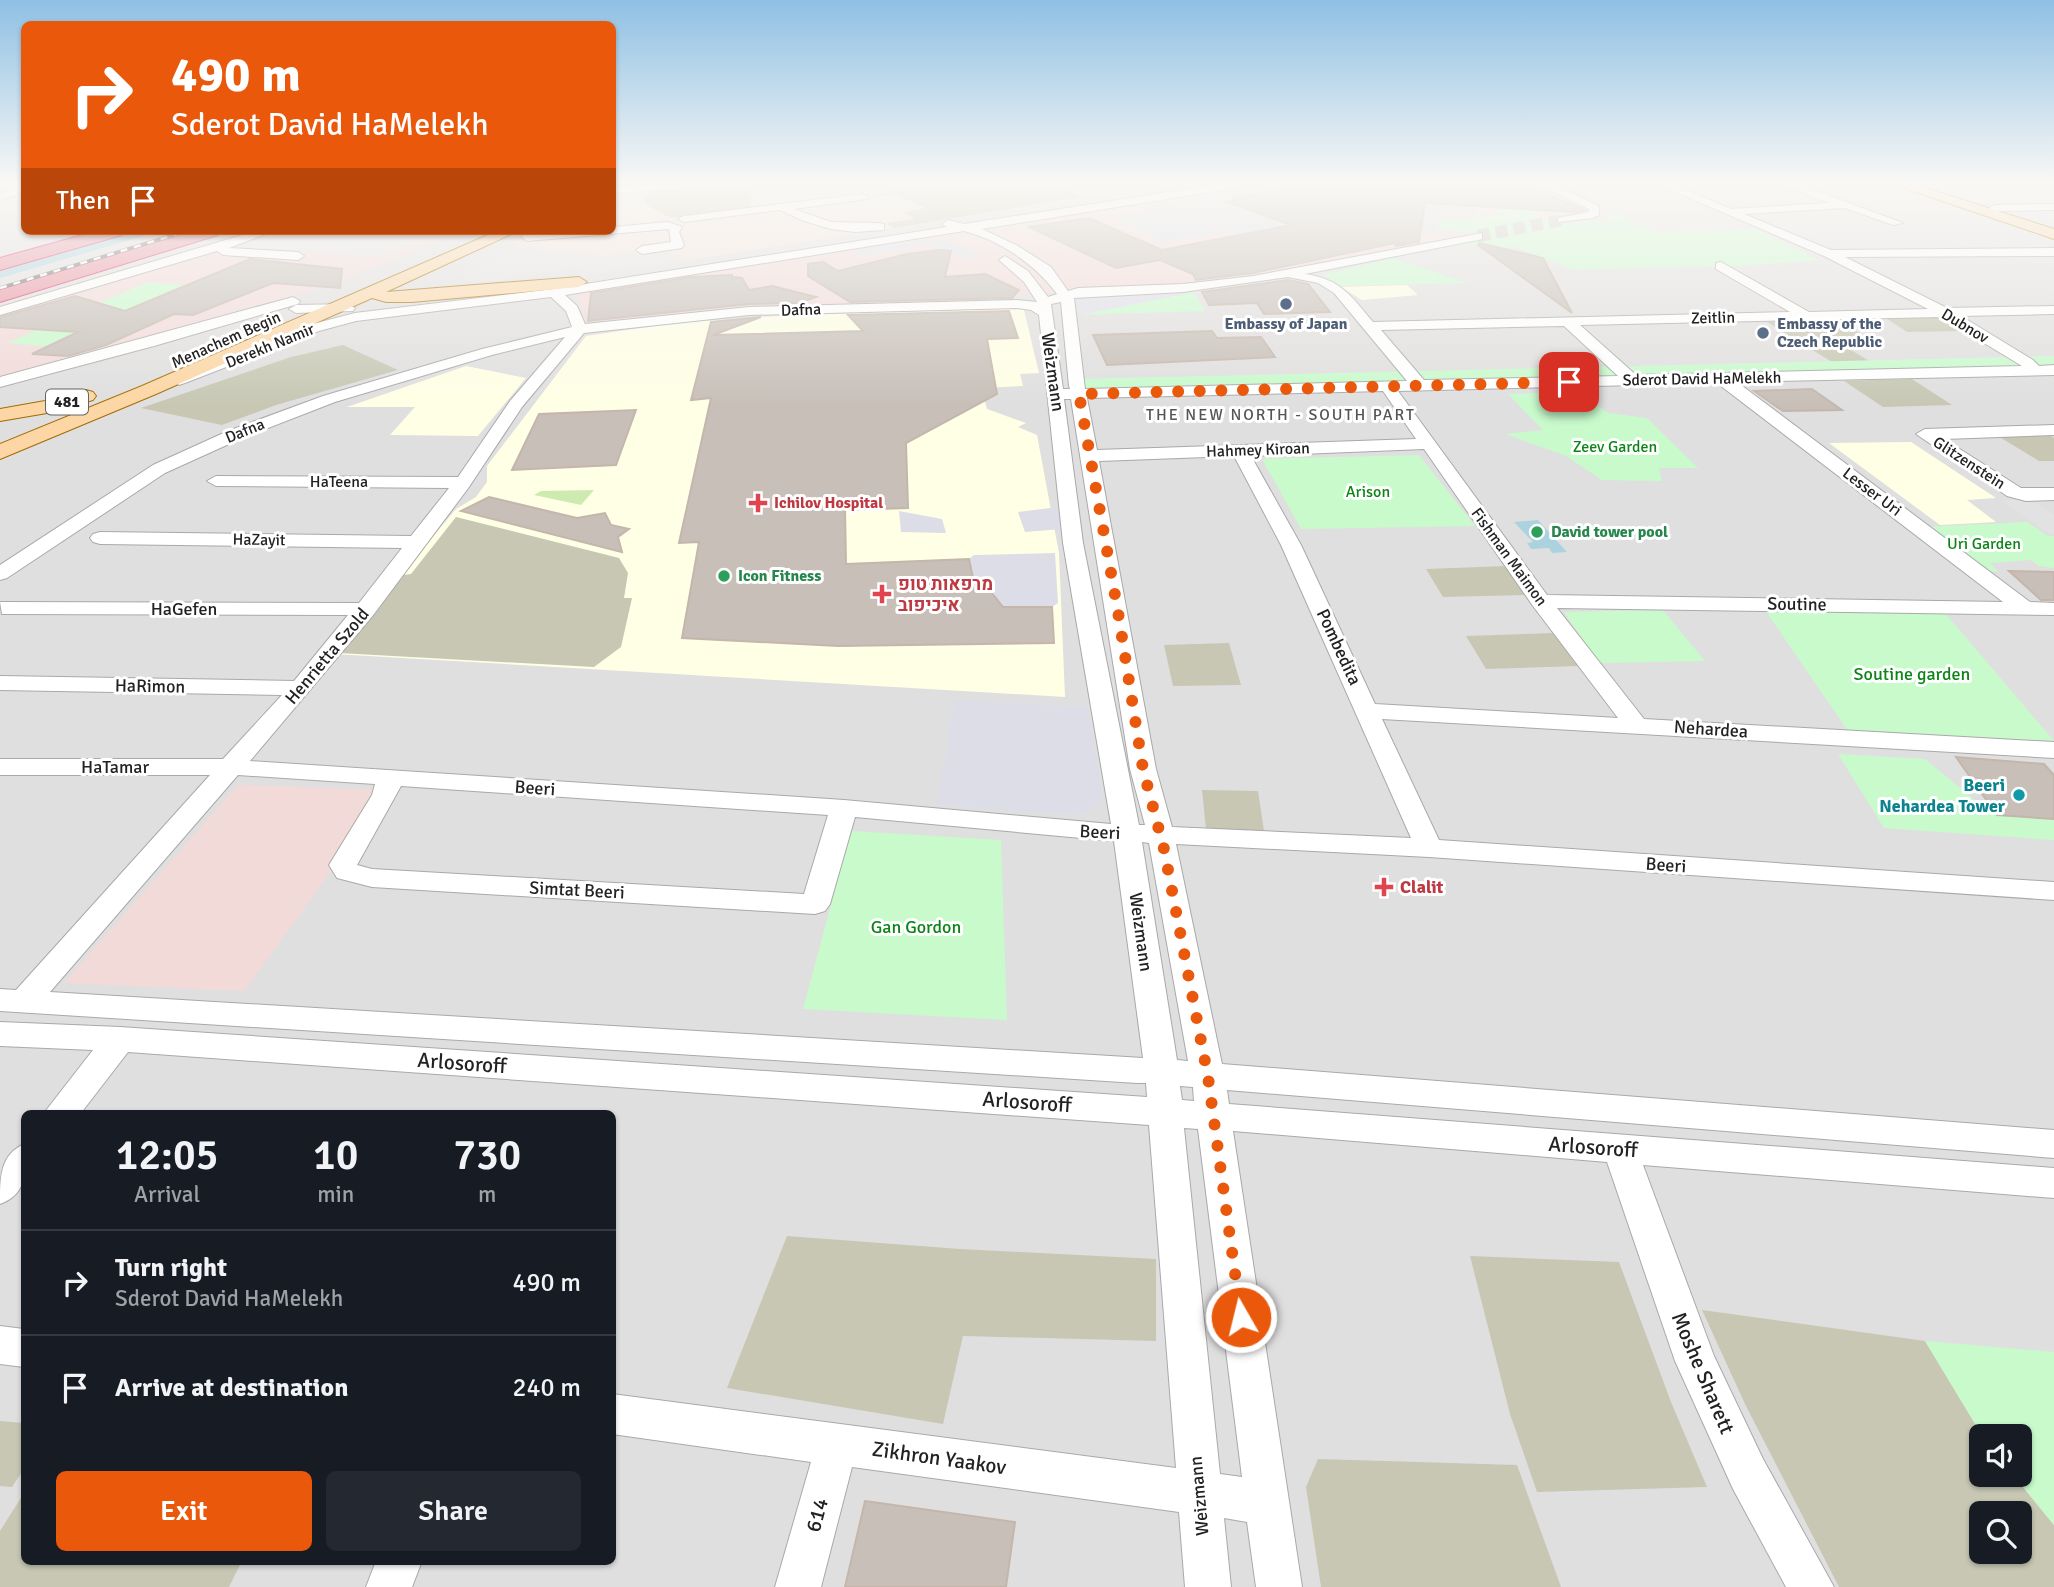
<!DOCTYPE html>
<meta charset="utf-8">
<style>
:root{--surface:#171b24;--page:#242831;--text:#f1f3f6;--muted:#9ea1a6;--line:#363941;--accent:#ea580c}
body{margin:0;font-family:Signika,Heebo,sans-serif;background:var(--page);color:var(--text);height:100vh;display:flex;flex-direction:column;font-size:26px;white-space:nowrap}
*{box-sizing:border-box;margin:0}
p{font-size:23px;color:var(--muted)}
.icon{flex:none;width:38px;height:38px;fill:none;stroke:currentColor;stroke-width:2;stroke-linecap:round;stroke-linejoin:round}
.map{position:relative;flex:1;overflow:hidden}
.details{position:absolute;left:21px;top:1110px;width:595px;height:455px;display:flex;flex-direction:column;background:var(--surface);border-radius:10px;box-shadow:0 2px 5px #0004}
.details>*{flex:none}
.top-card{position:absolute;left:21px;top:21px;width:595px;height:214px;border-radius:10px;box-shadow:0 2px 5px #0004;background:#ea580c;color:#fff;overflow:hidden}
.tools{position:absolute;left:1969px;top:1424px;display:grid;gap:14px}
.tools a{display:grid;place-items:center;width:63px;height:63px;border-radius:10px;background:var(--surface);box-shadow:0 2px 5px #0004;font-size:35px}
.pin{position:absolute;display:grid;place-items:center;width:60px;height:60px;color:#fff;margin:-30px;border-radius:14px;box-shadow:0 4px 10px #0006}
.me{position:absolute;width:77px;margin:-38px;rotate:352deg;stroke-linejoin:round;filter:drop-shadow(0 0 5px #0008)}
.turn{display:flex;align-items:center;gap:24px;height:147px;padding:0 35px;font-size:32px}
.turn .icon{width:91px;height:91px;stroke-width:2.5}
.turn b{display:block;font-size:49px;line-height:60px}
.then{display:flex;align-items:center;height:66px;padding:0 35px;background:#0003;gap:14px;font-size:26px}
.eta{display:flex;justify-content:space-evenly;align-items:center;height:119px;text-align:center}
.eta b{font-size:42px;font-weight:600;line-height:49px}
.button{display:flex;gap:14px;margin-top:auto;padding:14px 35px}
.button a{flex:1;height:80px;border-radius:10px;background:var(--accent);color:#fff;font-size:28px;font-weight:600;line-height:80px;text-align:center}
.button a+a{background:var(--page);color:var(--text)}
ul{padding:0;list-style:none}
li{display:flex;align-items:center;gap:21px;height:105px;padding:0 35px;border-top:2px solid var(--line)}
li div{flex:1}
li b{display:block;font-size:26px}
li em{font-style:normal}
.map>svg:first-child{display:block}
.residential{fill:#e0dfdf;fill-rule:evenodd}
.commercial{fill:#f2dad9}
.education{fill:#ffffe5}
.military{fill:#f3e3dd}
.construction{fill:#c7c7b4;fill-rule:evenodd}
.grass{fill:#cdebb0}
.park{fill:#c8facc}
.parking{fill:#e2e2e2}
.plaza{fill:#dddde8}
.water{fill:#aad3df}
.building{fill:#c7bfb8;stroke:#c4b6ab;stroke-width:2}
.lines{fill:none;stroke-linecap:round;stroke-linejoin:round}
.minor-tunnel{stroke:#c8c6c1;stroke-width:12;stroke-dasharray:12 6;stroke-linecap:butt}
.minor-casing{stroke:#a9a9a9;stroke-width:2}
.major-casing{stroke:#a06b00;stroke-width:2}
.highway-casing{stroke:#dc2a67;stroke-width:2}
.minor{fill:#fff;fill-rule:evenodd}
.major{fill:#fcd6a4;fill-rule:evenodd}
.highway{fill:#e892a2;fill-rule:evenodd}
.rail-casing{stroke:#707070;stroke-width:3.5}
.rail{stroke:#fff;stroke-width:2.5;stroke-dasharray:7;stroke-linecap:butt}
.route{stroke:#ea580c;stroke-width:12;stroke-dasharray:0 21.6}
.service-dot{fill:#5c6f8a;stroke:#fff;stroke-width:2.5}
.health-dot{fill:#e0444e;stroke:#fff;stroke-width:2.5}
.leisure-dot{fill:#2e9e5b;stroke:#fff;stroke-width:2.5}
.culture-dot{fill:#0f9aa8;stroke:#fff;stroke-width:2.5}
.labels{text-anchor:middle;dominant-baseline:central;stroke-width:6;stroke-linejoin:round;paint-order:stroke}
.far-street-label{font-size:16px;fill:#222;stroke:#fff}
.far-service-label{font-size:16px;font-weight:bold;fill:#4e5e75;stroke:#fff}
.shield{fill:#fff;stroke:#646464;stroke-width:2}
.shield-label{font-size:16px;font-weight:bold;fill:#222}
.far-neighbourhood-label{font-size:16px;letter-spacing:2px;fill:#555;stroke:#fff}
.far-park-label{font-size:16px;fill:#0c8416;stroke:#fff}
.far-health-label{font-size:16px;font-weight:bold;fill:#be3a42;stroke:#fff;text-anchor:start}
.far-leisure-label{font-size:16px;font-weight:bold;fill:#27864d;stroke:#fff;text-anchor:start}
.street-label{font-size:18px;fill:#222;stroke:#fff}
.health-label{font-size:18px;font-weight:bold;fill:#be3a42;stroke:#fff;text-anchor:start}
.park-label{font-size:18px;fill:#0c8416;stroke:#fff}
.culture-label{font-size:18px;font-weight:bold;fill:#0d838f;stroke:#fff;text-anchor:end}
.near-street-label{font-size:21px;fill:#222;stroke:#fff}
</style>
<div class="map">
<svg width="2054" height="1587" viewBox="0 0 2054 1587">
<rect width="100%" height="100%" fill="#f2efe9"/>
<path class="residential" d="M0,184H24V231H612L613,184H2054V1587H0ZM24,1113H612V1561H24ZM1981,1437H2020V1475H1981ZM1981,1514H2020V1552H1981Z"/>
<path class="commercial" d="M1256,184H1527L1578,205L1570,212L1543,221L1284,271L1178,286L1025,294L1000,299L754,310L587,326L576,292L922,239Z
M250,231H459L405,255L310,291L0,378V307L163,260Z
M238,785L390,790L244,991L64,983Z"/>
<path class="education" d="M1407,285L1418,295L1362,300L1341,287Z
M1011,307L1024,310L1039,373L1020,374L1023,386L981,388L987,409L1026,423L1018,427L1037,435L1059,553L1065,697L334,654L456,509L476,497L487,482V466L586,336L676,323L758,317Z
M466,366L526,378L478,436L390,435L415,407H347Z
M1911,442L1996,498L1967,500L1996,522L1940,525L1829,443Z"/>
<path class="military" d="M713,184H1146L1133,186L1131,190L1124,192L683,261L667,252L605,256L536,250L533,247L514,248L521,243L509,242L533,231H612L613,196L624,191L712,190Z"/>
<path class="construction" d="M910,184H1054L1081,197L894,228L887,223L915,219L903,212L927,208L896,195L874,197L870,195L912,188Z
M742,189L752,191L750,208L718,213L670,218L648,206L644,200L650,191Z
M1940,316L1966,331L1907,332L1884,317Z
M1840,321L1869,339L1835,340L1869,361L1832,362L1767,322Z
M343,345L398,370L276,405L222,425L141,408L291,357Z
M1912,379L1952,405L1883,407L1844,381Z
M2048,434L2054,438V461H2039L1998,436Z
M456,517L619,558L628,573L624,598H632L621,647L594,667L339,653L404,575L411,574Z
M1507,566L1528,595L1443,597L1426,569Z
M1555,633L1579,666L1486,669L1466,636Z
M1229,643L1241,685L1173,686L1164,645Z
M1202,790L1258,791L1264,831L1206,829Z
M787,1236L960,1249L1156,1259V1341L963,1336L943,1424L727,1388Z
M1470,1256L1619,1262L1671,1402L1707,1487L1537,1492L1510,1414Z
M1702,1310L1925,1341L1983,1437L1981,1475H2013L2054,1525V1587H1839L1745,1404ZM1981,1514H2020V1552H1981Z
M0,1421L24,1423V1469L12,1487L0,1486Z
M1318,1459L1517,1465L1561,1587H1321L1306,1487Z
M24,1493V1561H242L229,1587H0V1531Z"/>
<path class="grass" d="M594,490L581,505L534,495L541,491Z"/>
<path class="park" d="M1499,208L1544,211L1535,213L1534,216L1565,224L1587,221H1612L1606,215L1617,214L1658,232L1757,229L1819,260L1738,266L1572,270L1519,248L1454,245L1490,239L1470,232L1438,230L1440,218L1474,220V217L1498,216Z
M1392,258L1467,283L1340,286L1323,275Z
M148,282L183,285L45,346L7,343Z
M1194,292L1205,311L1079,315Z
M2054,356V368L1078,394L1076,379Z
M1579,392L1608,413L1647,418L1698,468H1659L1662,481L1602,480L1566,456L1505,434L1543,430L1508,394Z
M1419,455L1475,526L1301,529L1262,459Z
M2027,522L2048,536H2054V568L2039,566L2031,560L1990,563L1998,571L1982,572L1923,527Z
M1663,610L1705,661L1599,663L1564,612Z
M1765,610L1945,613L2054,741L1848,731Z
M1838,754L1925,759L1993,815L2054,820V840L1884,828Z
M851,831L1001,840L1007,1020L803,1009Z
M1925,1341L2054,1352V1525L2013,1475H2020V1437H1983Z"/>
<path class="parking" d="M279,231H452L380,257L235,247Z
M536,250L605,256L667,252L683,261L581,276L576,269L481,283L468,282L461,274L500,256Z
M2029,499L2054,515V534H2050L2001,501Z"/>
<path class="plaza" d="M1223,193L1232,197L1221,198V201L1255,214L1428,202L1476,207V215L1441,210L1438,231L1420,234L1423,218L1310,216L1276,223L1283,226L1237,234L1217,226L1207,228L1219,234L1160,243L1152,240L1155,235L1112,217L1142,212L1146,205Z
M926,240L948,241L981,256L965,259L930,244L863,256L852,250Z
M1194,292L1079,315L1074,300L1081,297Z
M1058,507L1062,529L1025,532L1018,512Z
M899,511L942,519L946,533L901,532Z
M1055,553L1058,603L1052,607H1001L992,590L970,576L969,559L974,555Z
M955,700L1088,707L1102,794L1097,805L1080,815L937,805Z"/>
<path class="water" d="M132,231H161L0,278V268Z
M1538,520L1567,552L1552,553L1549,548L1531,549L1527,543L1533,542L1514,522Z"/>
<path class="building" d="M1343,184H1522L1585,210L1576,212L1425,203L1419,242L1396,246L1395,243L1253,273L1196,280L1193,274L1160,260L1116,268L1029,227L1089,218L1162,250L1291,225L1227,202L1238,200L1233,198L1309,186L1342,189Z
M1479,243L1543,258L1572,313L1478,245Z
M939,250L951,251L945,277L985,274L1019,290L1012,298L850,302L808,276V264L823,262L838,271L907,254Z
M250,259L342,269L340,288L273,283L193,315L174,314L106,345L68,356L32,354L78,332L0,327V317L75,296L125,311Z
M732,275V277L742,278L749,290L772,286L816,297L799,303L749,304L588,321L591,293L691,277Z
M1288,280L1308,284L1330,312L1264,314L1257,303L1209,305L1202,292Z
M1009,311L1018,338L987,339L997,394L906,443L908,508L845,510L846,564L969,559L973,578L984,583L1003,607H1052L1054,643L838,646L682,638L699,542L679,543L711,398L691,400L711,322L761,317L713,335L863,331L848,315Z
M1212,331L1217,338L1261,337L1275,357L1107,365L1093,335Z
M1812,389L1842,410L1783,411L1754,391Z
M636,410L616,465L512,470L539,414Z
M489,497L577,518L605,513L611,525L629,529L618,537L622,552L461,511Z
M2009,571L2054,572V600H2041Z
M1956,757L2044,764L2054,775V819L1997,815Z
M865,1501L1015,1522L1006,1587H845Z"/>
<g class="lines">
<path class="minor-tunnel" d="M1478,236L1562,220"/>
<g class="minor-casing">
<path id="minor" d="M662,184H729L724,187L612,193V187Z
M745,184H766L761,187Z
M1220,184H1246L1241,187L982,229L1018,246L1051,267L1068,291L1078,288L1183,284L1253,276L1482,233V239L1478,240L1305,274C1341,279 1351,296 1373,322L1790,312L1716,269V263L1721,262L1809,312L1928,309L1824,256L1657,184H1672L1731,209L1829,203L1782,184H1797L1903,223L1893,225L1845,208L1744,214L1831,250L2054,248V256L1845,257L1947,308L2054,306V314L1961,316L2033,360L2039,366L2054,365V375L1737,382L2030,602L2054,603V615L1557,608L1644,719L2054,742V758L1382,719L1439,840L2054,882V900L1429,857L1176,844L1222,1064L2054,1130V1158L1227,1090L1229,1104L2054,1168V1198L1643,1165L1714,1356L1763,1459L1834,1587H1786L1733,1489L1675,1361L1607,1162L1233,1131L1302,1587H1256L1247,1522L1224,1518L1231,1587H1185L1179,1512L852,1467L821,1587H775L811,1462L612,1434V1394L1176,1468L1149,1125L128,1052L81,1113H44L93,1050L0,1046V1022L120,1027L1147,1097L1146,1083H1137L0,1011V989L16,990L210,775H0V759H223L282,695L0,690V676L294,681L348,615L2,614L0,602L359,603L402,548L100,544L93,542L90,538L93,534L100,532L411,536L449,488L216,486L207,481L216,476L458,477L510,401L565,337L492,355L335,402L240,439L165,473L7,578L0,580V565L153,465L228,431L323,396L482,349L572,327L566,311L551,297L356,321L319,331L185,383L179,385L171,380L173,377L309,325L355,313L554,289L947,227L942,224L948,220L964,224ZM964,231C1000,240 1036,265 1057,294L1048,297L1028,271L1005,256L999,260L1024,282L1037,302L1017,300L749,307L585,324L577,306L565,295ZM1288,277L1318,283L1334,293L1407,381L1085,389L1074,298L1183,292ZM1061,302L1069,386L1070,389H1063L1051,304ZM1017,308L1031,310L1039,315L1063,543L1111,824L844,800L250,761L374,614L469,487L522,407L584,333L749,315ZM1941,317L2022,366L1636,375L1580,325ZM1564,326L1618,376L1424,380L1381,330ZM1717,383L2003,602L1547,595L1398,391ZM1383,391L1416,439L1097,450L1087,398ZM1064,399H1071L1130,769L1145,825H1139L1083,543ZM1424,449L1533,606L1618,718L1375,704L1301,545L1251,456ZM1234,456L1281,545L1411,838L1172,827L1156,769L1099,461ZM238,775L375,784L372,795L329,865L337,878L372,887L815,914L825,911L830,904L855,817L1114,841L1143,1058L50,992ZM401,786L828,815L804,894L372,869L357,865ZM1142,842L1149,843L1188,1061L1177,1060ZM1180,1086L1193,1087L1194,1101L1182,1100ZM1184,1128L1198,1129L1242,1477L1220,1474Z
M1537,184H1551L1599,206V215L1593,218L1558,222V218L1588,212L1589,209Z
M24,185V192L0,200V193Z
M862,194L868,197L866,199L794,209L831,222L880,223L884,224V230L855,232L831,229L804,221L780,210L684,222L678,219L684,216Z
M2054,204V210L1995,211L1989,208L1995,205Z
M668,222L682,227L679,232L684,245L682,248L642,254L636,250L642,246L671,242L669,229L527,241L521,237C536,226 592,231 612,231V227Z
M256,231H274L229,248L298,252L304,256L298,260L223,255L217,251L0,315V307Z
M293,297L300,301L298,304L154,346L0,387V377Z
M348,304L355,308L353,311L296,313L289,309L296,305Z
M2054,425V435L1944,439L2021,488H2054V500L2026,501L2007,496L1916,434L1925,429Z
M24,1144C26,1170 28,1194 0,1204C0,1177 0,1155 24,1144Z
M0,1326L24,1329V1367L0,1364Z
M376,1561H422L412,1587H366Z"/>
</g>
<g class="major-casing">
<path id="major" d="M612,184H625L612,191Z
M1892,184H1913L2054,229V239Z
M497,231H518L386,292L579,277L587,282L579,287L412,302H386L372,298L156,394L0,459V444L142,386Z
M86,390L93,392L96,396L93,400L47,413L0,421V409L45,401Z"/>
</g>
<g class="highway-casing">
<path id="highway" d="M97,231H125L122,235L0,270V258Z
M194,231H221L218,235L0,302V290Z"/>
</g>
<use href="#minor" class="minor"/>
<use href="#major" class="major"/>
<use href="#highway" class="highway"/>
<g class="rail-casing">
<path id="rail" d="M0,288L187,231"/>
</g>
<use href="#rail" class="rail"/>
</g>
<linearGradient id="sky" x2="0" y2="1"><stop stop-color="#8fc0e4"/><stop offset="0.45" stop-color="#f9f8f5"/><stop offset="1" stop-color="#f9f8f5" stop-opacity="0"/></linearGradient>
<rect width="2054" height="406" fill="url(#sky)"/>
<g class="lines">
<path class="route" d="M1241,1317L1208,1077L1164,849L1143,769L1118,612L1079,394L1569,382"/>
</g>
<g class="service-dot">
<circle cx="1286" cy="304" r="7"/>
<circle cx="1763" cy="333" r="7"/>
</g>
<g class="health-dot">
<path d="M754.5 492.5h7v7h7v7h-7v7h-7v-7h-7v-7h7z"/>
<path d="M878.5 583.5h7v7h7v7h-7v7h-7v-7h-7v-7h7z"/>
<path d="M1380.5 876.5h7v7h7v7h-7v7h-7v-7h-7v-7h7z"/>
</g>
<g class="leisure-dot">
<circle cx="1537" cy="532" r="7"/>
<circle cx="724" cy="576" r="7"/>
</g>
<circle class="culture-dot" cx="2019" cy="795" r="7"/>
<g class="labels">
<g class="far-street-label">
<text transform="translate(801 310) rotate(-2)">Dafna</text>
<text transform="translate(1713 318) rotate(-1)">Zeitlin</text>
<text transform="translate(1965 326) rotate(31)">Dubnov</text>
<text transform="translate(226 340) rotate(-24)">Menachem Begin</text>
<text transform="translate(270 346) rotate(-22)">Derekh Namir</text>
<text transform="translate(1702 379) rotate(-1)">Sderot David HaMelekh</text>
<text transform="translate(245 431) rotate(-22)">Dafna</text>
<text transform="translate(1258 450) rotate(-2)">Hahmey Kiroan</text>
<text transform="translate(1969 463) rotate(33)">Glitzenstein</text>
<text x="339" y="482">HaTeena</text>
<text transform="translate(1872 492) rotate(37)">Lesser Uri</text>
<text transform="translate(259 540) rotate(1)">HaZayit</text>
<text transform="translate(1509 557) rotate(54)">Fishman Maimon</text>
</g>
<g class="far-service-label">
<text x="1286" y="324">Embassy of Japan</text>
<text x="1777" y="324" text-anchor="start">Embassy of the<tspan x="1777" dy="18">Czech Republic</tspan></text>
</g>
<rect class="shield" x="46" y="389.5" width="42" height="25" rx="5"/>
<g class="shield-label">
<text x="67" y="402">481</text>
</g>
<g class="far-neighbourhood-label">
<text x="1281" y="415">THE NEW NORTH - SOUTH PART</text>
</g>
<g class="far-park-label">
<text x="1615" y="447">Zeev Garden</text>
<text x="1368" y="492">Arison</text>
<text x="1984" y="544">Uri Garden</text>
</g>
<g class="far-health-label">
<text x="774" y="503">Ichilov Hospital</text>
</g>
<g class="far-leisure-label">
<text x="1551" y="532">David tower pool</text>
<text x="738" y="576">Icon Fitness</text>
</g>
<g class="street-label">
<text transform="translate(1053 372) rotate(82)">Weizmann</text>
<text transform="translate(1797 604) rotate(1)">Soutine</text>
<text x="184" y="609">HaGefen</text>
<text transform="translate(1339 647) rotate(65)">Pombedita</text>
<text transform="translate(327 656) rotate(-50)">Henrietta Szold</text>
<text transform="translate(150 686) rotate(1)">HaRimon</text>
<text transform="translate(1711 729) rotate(4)">Nehardea</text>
<text x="115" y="767">HaTamar</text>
<text transform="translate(535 788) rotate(4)">Beeri</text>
<text transform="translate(1100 832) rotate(3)">Beeri</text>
<text transform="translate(1666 865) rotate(4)">Beeri</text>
<text transform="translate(577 890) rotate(3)">Simtat Beeri</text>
<text transform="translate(1141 932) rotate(82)">Weizmann</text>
<text transform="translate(1199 1496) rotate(-95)">Weizmann</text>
</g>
<g class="health-label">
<text x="898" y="584">מרפאות טופ<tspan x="898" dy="21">איכיפוב</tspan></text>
<text x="1400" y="887">Clalit</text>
</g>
<g class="park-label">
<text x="1912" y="674">Soutine garden</text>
<text x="916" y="927">Gan Gordon</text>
</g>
<g class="culture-label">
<text x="2005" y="785">Beeri<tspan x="2005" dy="21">Nehardea Tower</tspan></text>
</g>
<g class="near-street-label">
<text transform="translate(462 1063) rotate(4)">Arlosoroff</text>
<text transform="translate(1027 1102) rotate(4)">Arlosoroff</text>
<text transform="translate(1593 1147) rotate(4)">Arlosoroff</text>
<text transform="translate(1703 1373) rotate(67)">Moshe Sharett</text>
<text transform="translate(939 1458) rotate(8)">Zikhron Yaakov</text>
<text transform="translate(817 1515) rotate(-75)">614</text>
</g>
</g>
</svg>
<div class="tools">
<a><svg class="icon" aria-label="sound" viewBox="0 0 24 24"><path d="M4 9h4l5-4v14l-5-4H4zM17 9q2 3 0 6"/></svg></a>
<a><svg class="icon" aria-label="search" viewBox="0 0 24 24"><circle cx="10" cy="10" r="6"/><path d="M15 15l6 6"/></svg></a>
</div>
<div class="pin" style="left:1569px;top:382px;background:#d93025"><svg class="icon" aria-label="arrive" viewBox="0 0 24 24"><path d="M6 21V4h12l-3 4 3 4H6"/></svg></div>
<svg class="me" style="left:1241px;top:1317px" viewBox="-20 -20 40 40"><circle r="17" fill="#ea580c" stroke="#fff" stroke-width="3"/><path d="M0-11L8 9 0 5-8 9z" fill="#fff"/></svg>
<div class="top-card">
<div class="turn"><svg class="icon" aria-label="right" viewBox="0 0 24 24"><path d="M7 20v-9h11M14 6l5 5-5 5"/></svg><div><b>490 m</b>Sderot David HaMelekh</div></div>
<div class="then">Then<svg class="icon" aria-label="arrive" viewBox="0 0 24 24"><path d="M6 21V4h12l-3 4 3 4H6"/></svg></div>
</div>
<section class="details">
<div class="eta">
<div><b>12:05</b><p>Arrival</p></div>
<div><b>10</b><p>min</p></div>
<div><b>730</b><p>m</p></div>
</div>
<ul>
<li><svg class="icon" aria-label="right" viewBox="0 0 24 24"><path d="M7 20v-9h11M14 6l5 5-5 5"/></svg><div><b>Turn right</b><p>Sderot David HaMelekh</p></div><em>490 m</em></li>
<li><svg class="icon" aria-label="arrive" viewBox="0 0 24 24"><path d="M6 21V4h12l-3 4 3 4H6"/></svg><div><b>Arrive at destination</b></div><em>240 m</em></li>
</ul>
<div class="button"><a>Exit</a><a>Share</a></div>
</section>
</div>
